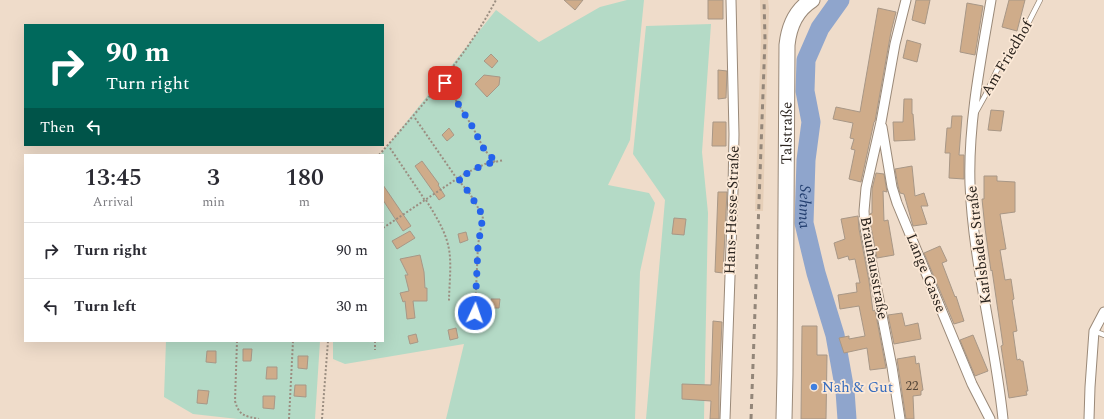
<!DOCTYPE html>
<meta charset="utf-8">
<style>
:root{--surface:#fff;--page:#f7f7f7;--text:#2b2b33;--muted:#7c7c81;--line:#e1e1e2}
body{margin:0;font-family:Spectral,serif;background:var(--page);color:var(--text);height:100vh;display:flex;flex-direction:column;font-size:15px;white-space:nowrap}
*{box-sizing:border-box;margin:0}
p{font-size:13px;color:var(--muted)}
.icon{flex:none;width:22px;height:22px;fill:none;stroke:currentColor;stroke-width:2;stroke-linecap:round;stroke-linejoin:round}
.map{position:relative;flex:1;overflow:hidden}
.panel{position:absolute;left:24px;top:154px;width:360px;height:188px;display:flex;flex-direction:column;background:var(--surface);border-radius:0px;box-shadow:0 4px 16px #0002}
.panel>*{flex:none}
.top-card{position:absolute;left:24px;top:24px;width:360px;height:122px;border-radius:0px;box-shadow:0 4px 16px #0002;background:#00695c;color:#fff;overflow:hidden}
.pin{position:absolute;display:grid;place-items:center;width:34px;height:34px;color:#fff;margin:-17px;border-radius:8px;box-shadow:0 2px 6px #0006}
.me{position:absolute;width:44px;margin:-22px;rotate:3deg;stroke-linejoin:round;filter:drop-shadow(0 0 3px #0008)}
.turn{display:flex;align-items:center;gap:14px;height:84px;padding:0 16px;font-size:18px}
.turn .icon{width:52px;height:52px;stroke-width:2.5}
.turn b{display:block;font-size:28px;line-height:34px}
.then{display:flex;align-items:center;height:38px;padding:0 16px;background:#0003;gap:8px;font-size:15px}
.eta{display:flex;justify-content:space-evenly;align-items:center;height:68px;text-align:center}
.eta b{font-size:24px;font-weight:600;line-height:28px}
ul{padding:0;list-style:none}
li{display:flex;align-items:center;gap:12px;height:56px;padding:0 16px;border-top:1px solid var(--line)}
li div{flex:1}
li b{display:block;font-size:15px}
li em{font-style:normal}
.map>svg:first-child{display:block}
.built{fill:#e6cfb8}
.green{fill:#b4dac6}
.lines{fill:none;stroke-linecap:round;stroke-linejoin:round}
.river{stroke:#8fa5cc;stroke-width:19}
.building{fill:#cfac8a;stroke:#a89786}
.service-casing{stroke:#9a8978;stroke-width:6}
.minor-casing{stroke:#9a8978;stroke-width:11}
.primary-casing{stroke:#9a8978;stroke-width:17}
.path{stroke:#9b8e81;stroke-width:2;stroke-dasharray:2 2;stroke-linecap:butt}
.service{stroke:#fff;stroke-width:4.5}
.minor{stroke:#fff;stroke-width:9}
.primary{stroke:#fff;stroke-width:15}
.rail{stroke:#938679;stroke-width:3;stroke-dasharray:5 5;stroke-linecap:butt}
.route{stroke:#2563eb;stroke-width:7;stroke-dasharray:0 12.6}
.shop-dot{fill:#3f7fe0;stroke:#fce9d7;stroke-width:1.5}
.labels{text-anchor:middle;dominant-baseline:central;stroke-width:3.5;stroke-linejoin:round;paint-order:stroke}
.number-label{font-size:13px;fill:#544639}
.street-label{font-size:15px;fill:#2b241e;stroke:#fce9d7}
.shop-label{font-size:15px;fill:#366cbe;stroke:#fce9d7;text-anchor:start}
.water-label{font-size:16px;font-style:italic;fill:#223e6f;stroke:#fce9d7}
</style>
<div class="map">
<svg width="1104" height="419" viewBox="0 0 1104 419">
<rect width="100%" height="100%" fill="#efdcca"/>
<path class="built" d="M760,0H768L769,9L763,211H755L761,38Z"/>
<path class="green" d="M627,0H644L630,140L608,185L649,193L655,203L640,272L635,419H446L464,344L345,364L333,359V341H383V155H380L496,10L539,42L600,7Z
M711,24L702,152L708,213L704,419H646L665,200L633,154L646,26Z
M166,341H320L315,419H238L193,414L164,397Z"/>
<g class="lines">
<path class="river" id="s1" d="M840,0L820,28L806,60L805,91L811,122L806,160L804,223L816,273L835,335L845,391L847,419"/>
</g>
<path class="building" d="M564,0H583L575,10Z
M708,0H723V19H708Z
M916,0H930L925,24L912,20Z
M1009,0H1025L1017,31L1002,27Z
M967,3L983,6L975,55L960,52Z
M878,8L896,12L891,32L875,121L874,122L861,182L849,179L855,150L851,149L854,139L850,138L853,123L833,119L836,107L860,112Z
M907,40L921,44L917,62L903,58Z
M491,54L498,61L492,68L484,61Z
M718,70L727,71L726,98L718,99Z
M484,75L500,77L499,85L487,97L475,84Z
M904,99H912V114H913L915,140L894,141L893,122H903Z
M991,110L1004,111L1001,131L988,130Z
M952,116H962L959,155H964V179L949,178L950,153H945L947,128H951Z
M713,122H726V146H712Z
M449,128L454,135L447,141L442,135Z
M422,161L439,184L438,185L445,196L439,200L415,166Z
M912,166L915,196L924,193L928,206H921L927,224L913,226L904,194L900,193L898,186L895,169Z
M876,173L884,174L887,192L883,191L884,221L888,220L894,255L877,258L871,227L870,214L872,213V189Z
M984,176H997V181L1015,182V212L1000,214L1006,249L1000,250L1005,280L1011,279L1014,299L1012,300L1017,331L1013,332L1017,360L1020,359L1021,361H1023L1028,391H1026L1027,395L1009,398L1001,346L1003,345L992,270L991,271L985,228L982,199H984Z
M383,185L411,226L403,231L383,200Z
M718,192H727L723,273L715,272Z
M858,216L859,229L869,281L873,311L875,310L886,368L870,370L867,348L844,353L839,338L849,336V339L865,336L859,306L840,309L838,295L857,292L856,283H860L855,259L849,260L848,256L838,259L834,243L845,239L841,219Z
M674,218L686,219L684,235L672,234Z
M410,231L415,238L397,249L392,241Z
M466,232L468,240L460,243L458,234Z
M940,246L947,261L942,263L955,297L956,296L964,321L954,324L924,253Z
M420,255L424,272L425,288H427V301H413L415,318L407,319L405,301L403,302L400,293L409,291L405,275H408L400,259Z
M491,299H500L499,308H491Z
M902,313L905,326L918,323L921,339L894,344L888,315Z
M713,321L722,322L719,387V419H710L711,401L682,399V384L711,385Z
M802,326H817V355H827L826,419H801Z
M456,328L458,338L450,340L448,330Z
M416,334L418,342L410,344L408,336Z
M973,335L988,371L975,376L960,340Z
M243,349H252L251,361H243Z
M207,351H216V363L206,362Z
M298,356H308L307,369L298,368Z
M915,356L916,364L919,363L923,390L921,391V395L913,396L914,419H906L897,359Z
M267,367H277V379H266Z
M295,385H306V397L294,396Z
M198,390L209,391L207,404L197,403Z
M263,396H275L274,409L263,408Z"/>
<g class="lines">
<g class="service-casing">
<path id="service" d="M976,112L986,94L997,70L1014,51L1040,0
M1094,331L1104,335"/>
</g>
<g class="minor-casing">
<path id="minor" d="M991,0C981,59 968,124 970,184C973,262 995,341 1003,419
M882,127L892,187L897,203L972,384L990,419
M725,419L733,190L734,134L731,0
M900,419L892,367L865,228L864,211L866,188L881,122L895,44L906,0
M1089,419L1090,387L1094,331L1104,312"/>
</g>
<g class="primary-casing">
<g id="primary">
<path id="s2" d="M784,419L785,374L787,45C789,26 796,10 812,0"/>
</g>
</g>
<path class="path" d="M445,83L472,126L484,149L495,162
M415,118L455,176L470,194L483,216L478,245L475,313
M390,148L423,197L425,201
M379,155C421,107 466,57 496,0
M426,200C437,218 449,236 450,258C451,272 449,288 449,302
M383,228L464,174L485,164L504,160
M237,341L235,401C239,416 245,416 259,419
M375,341V350
M289,419L293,341
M322,419L328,341"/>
<use href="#service" class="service"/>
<use href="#minor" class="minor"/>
<use href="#primary" class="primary"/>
<path class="rail" d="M751,419L765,39L764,0"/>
</g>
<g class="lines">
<path class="route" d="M445,83L472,126L484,149L496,162L485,164L458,178L470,194L483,216L478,246L475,313"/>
</g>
<circle class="shop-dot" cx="814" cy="387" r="4"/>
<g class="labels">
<g class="number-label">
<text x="912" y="386">22</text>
</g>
<g class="street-label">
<text transform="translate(1007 58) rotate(-59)">Am Friedhof</text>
<text stroke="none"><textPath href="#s2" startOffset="286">Talstraße</textPath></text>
<text transform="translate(732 210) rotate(-88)">Hans-Hesse-Straße</text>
<text transform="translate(979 245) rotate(-97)">Karlsbader Straße</text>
<text transform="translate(874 268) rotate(80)">Brauhausstraße</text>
<text transform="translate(926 273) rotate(68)">Lange Gasse</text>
</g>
<g class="shop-label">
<text x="822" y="387">Nah &amp; Gut</text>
</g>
<g class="water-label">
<text stroke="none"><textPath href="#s1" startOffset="217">Sehma</textPath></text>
</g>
</g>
</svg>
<div class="pin" style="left:445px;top:83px;background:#d93025"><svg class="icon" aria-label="arrive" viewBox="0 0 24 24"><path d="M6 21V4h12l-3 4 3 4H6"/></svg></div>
<svg class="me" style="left:475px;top:313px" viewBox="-20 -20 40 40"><circle r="17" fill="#2563eb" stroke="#fff" stroke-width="3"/><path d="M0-11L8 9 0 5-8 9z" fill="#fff"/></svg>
<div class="top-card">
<div class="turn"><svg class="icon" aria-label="right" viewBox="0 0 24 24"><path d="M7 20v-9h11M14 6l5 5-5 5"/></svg><div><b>90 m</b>Turn right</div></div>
<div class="then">Then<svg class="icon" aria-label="left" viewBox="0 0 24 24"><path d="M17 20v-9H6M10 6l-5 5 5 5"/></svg></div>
</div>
<section class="panel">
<div class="eta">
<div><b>13:45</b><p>Arrival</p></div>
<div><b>3</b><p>min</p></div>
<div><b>180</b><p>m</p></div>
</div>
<ul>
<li><svg class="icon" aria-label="right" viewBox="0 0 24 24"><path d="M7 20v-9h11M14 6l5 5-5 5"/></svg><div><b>Turn right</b></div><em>90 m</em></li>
<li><svg class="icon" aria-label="left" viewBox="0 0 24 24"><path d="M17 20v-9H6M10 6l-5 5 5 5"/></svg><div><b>Turn left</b></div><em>30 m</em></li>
</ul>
</section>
</div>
